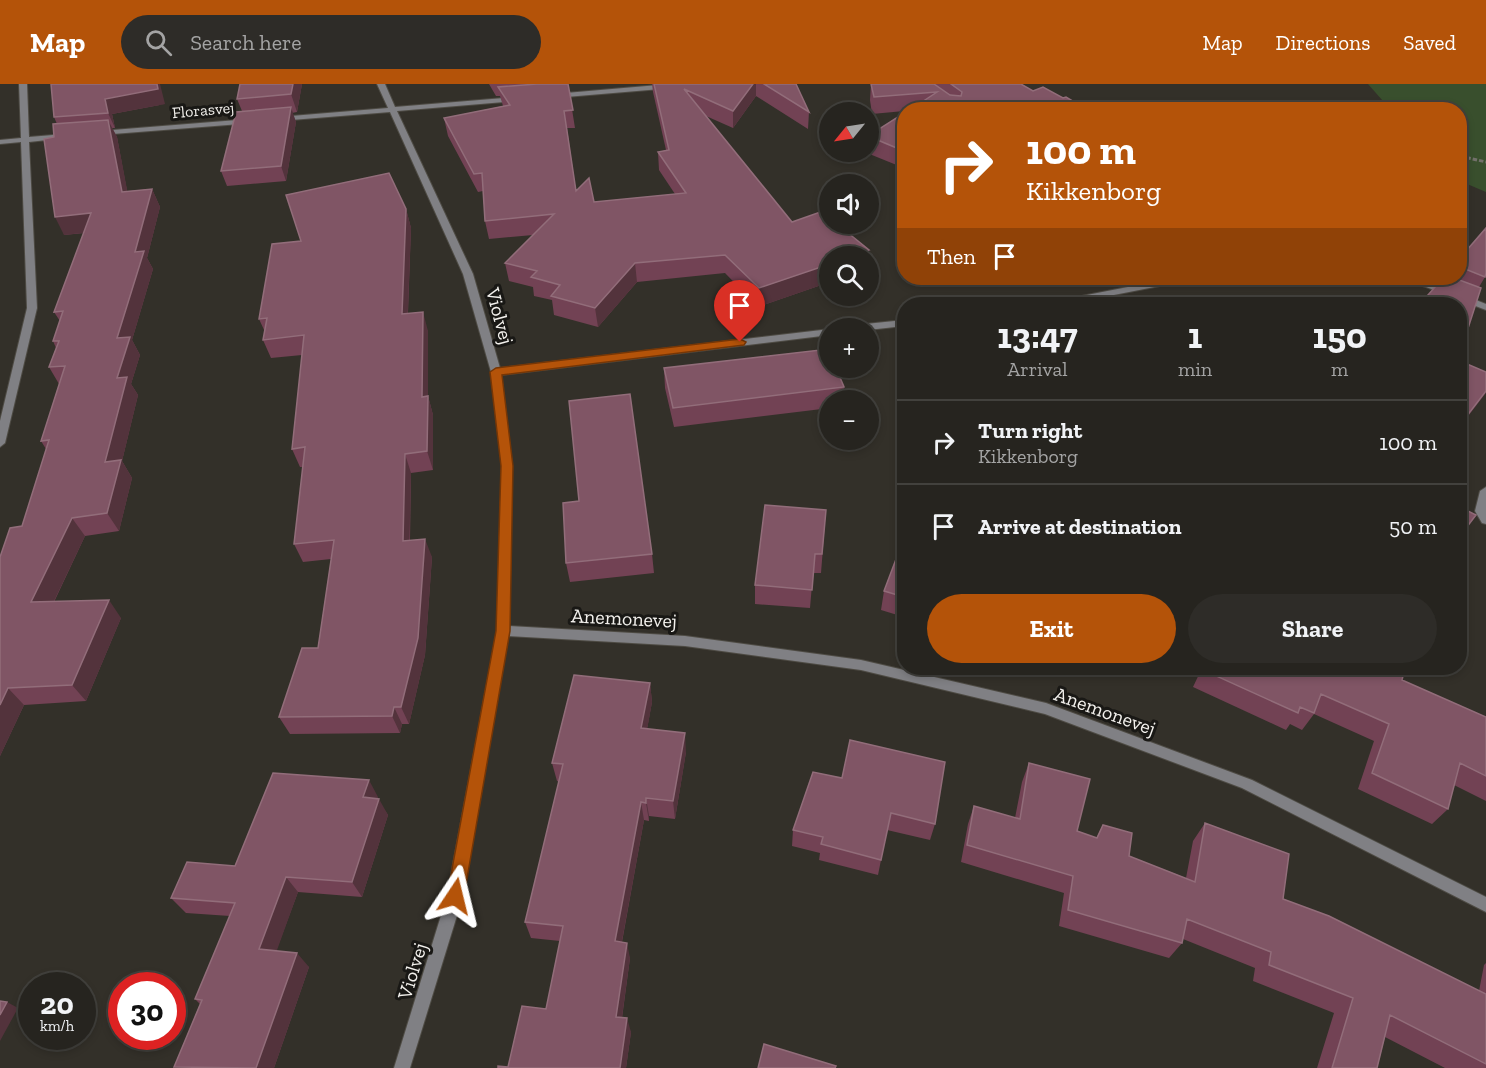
<!DOCTYPE html>
<meta charset="utf-8">
<style>
:root{--surface:#26241f;--page:#2e2c28;--text:#f1f3f6;--muted:#a4a4a4;--line:#42413d;--accent:#b45309}
body{margin:0;font-family:"Zilla Slab",serif;background:var(--page);color:var(--text);height:100vh;display:flex;flex-direction:column;font-size:22px;white-space:nowrap}
*{box-sizing:border-box;margin:0}
p{font-size:20px;color:var(--muted)}
.icon{flex:none;width:33px;height:33px;fill:none;stroke:currentColor;stroke-width:2;stroke-linecap:round;stroke-linejoin:round}
.map{position:relative;flex:1;overflow:hidden}
.drawer{position:absolute;left:897px;top:213px;width:570px;height:378px;display:flex;flex-direction:column;background:var(--surface);border-radius:24px;box-shadow:0 3px 9px #0003,0 0 0 2px var(--line)}
.drawer>*{flex:none}
.banner{position:absolute;left:897px;top:18px;width:570px;height:183px;border-radius:24px;box-shadow:0 3px 9px #0003,0 0 0 2px var(--line);background:#b45309;color:#fff;overflow:hidden}
.needle{width:39px;rotate:240deg}
.controls{position:absolute;left:819px;top:18px;display:grid;gap:12px}
.controls a{display:grid;place-items:center;width:60px;height:60px;border-radius:50%;background:var(--surface);box-shadow:0 3px 9px #0003,0 0 0 2px var(--line);font-size:30px}
.speed{position:absolute;left:18px;top:888px;display:flex;gap:12px;font-size:30px;font-weight:700;text-align:center}
.speed>*{display:grid;place-content:center;width:78px;height:78px;border-radius:50%;background:var(--surface);box-shadow:0 3px 9px #0003,0 0 0 2px var(--line);line-height:1}
.speed small{font-size:15px;font-weight:400}
.speed .limit{border:9px solid #d22;background:#fff;color:#111}
.pin{position:absolute;display:grid;place-items:center;width:51px;height:51px;color:#fff;margin:-62px -26px;border-radius:50% 50% 50% 0;rotate:-45deg;box-shadow:0 0 6px #0007}
.pin .icon{rotate:45deg}
.me{position:absolute;width:66px;margin:-33px;rotate:10deg;stroke-linejoin:round;filter:drop-shadow(0 0 4px #0008)}
.turn{display:flex;align-items:center;gap:21px;height:126px;padding:0 30px;font-size:27px}
.turn .icon{width:78px;height:78px;stroke-width:2.5}
.turn b{display:block;font-size:42px;line-height:51px}
.then{display:flex;align-items:center;height:57px;padding:0 30px;background:#0003;gap:12px;font-size:22px}
.eta{display:flex;justify-content:space-evenly;align-items:center;height:102px;text-align:center}
.eta b{font-size:36px;font-weight:800;line-height:42px}
.button{display:flex;gap:12px;margin-top:auto;padding:12px 30px}
.button a{flex:1;height:69px;border-radius:36px;background:var(--accent);color:#fff;font-size:24px;font-weight:800;line-height:69px;text-align:center}
.button a+a{background:var(--page);color:var(--text)}
ul{padding:0;list-style:none}
li{display:flex;align-items:center;gap:18px;height:84px;padding:0 30px;border-top:2px solid var(--line)}
li div{flex:1}
li b{display:block;font-size:22px}
li em{font-style:normal}
header{display:flex;align-items:center;gap:36px;box-sizing:border-box;height:84px;padding:0 30px;background:var(--accent);color:#fff}
header strong{font-size:28px}
nav{display:flex;gap:33px;margin-inline-start:auto;font-size:21px}
.search{width:420px;height:54px;background:var(--page);display:flex;align-items:center;gap:15px;box-sizing:border-box;padding:0 21px;border-radius:33px;color:var(--muted);font-size:22px}
.map>svg:first-child{display:block}
.green{fill:#394f2d}
.lines{fill:none;stroke-linecap:round;stroke-linejoin:round}
.minor-casing{stroke:#4e4b44;stroke-width:2}
.path{stroke:#73716b;stroke-width:3;stroke-dasharray:4.5 2;stroke-linecap:butt}
.minor{fill:#808084;fill-rule:evenodd}
.wall{fill:#724254}
.shaded-wall{fill:#53333c}
.building{fill:#805565;stroke:#926d7a;stroke-width:1.5}
.route{fill:#b45309;stroke:#753606;stroke-width:1.5}
.labels{text-anchor:middle;dominant-baseline:central;stroke-width:6;stroke-linejoin:round;paint-order:stroke}
.far-street-label{font-size:16px;fill:#f3f1ed;stroke:#191815}
.street-label{font-size:20px;fill:#f3f1ed;stroke:#191815}
</style>
<header>
<strong>Map</strong>
<div class="search"><svg class="icon" aria-label="search" viewBox="0 0 24 24"><circle cx="10" cy="10" r="6"/><path d="M15 15l6 6"/></svg>Search here</div>
<nav><a>Map</a><a>Directions</a><a>Saved</a></nav>
</header>
<div class="map">
<svg width="1486" height="984" viewBox="0 0 1486 984">
<rect width="100%" height="100%" fill="#333029"/>
<path class="green" d="M1368,0H1486V108L1460,97V26L1390,25Z"/>
<g class="lines">
<g class="minor-casing">
<path id="minor" d="M19,0H27L29,53L65,50L69,52L65,54L29,58L37,224L5,359L0,363V337L27,224L21,58L0,60V56L21,54Z
M377,0H385L395,23L516,13L520,15L516,17L397,27L473,190L500,284L830,245V251L501,291L512,382L509,542L685,552L861,576L1046,619L1252,696L1486,813V828L1242,704L1045,630L861,586L685,562L508,552L463,812L410,984H394L447,812L497,547L502,382L491,288L463,190L390,28L279,37L275,35L279,33L388,24Z
M670,0H700L696,2L554,14L550,12L554,10Z
M250,35L254,37L253,39L100,51L96,49L100,47Z
M1174,194H1190L1185,197L1068,220H1051L1056,217Z
M1395,194C1425,191 1458,209 1486,220V226L1426,203Z
M904,236V242L868,246L851,244L856,241Z
M1486,403V440L1482,439L1475,427L1480,407Z"/>
</g>
<path class="path" d="M1460,72L1486,78"/>
<use href="#minor" class="minor"/>
</g>
<path class="wall" d="M240,0H302L297,28L292,29L296,38L286,97L227,102L221,87L242,27L237,15Z
M489,0H568L575,44H567L576,107L594,118L675,110L659,86L658,68L666,66L653,8L652,0H796L809,28L808,45L756,12L733,44L706,32L792,138L869,166L868,172H830V198L758,223L725,189L637,198L598,243L554,231L552,216L534,212L533,203L509,197L505,179L533,151L489,155L485,137L483,107L478,108L448,52L444,34L503,22L500,12H496Z
M871,0H1021L1033,7L1063,14L1088,26H904V27L872,30L870,16Z
M165,20L112,30L115,44H112L117,53L127,107L152,105L160,123L147,174L153,185L132,256L140,271L131,300L138,311L122,377L132,394L119,447L85,452L54,518L121,534L86,617L24,621L0,672V473L22,442L46,365L41,357L59,300L49,283L56,264L53,257L60,237L54,228L84,149L64,151L54,53L57,40L54,33Z
M904,29V84L867,69V68H868V52Z
M406,125L411,144L408,229L428,247V312L433,331V386L411,389L410,456L432,473L425,571L409,640H402L400,649L290,650L279,633L318,564L331,475L303,478L294,460L303,383H300L292,365L302,271L271,274L263,256L265,248L259,235Z
M1460,174L1485,193L1479,203L1443,194H1460Z
M664,284L844,303L843,316H830V324L674,343L665,304Z
M826,426L821,489H813L810,524L755,520V501Z
M904,454V533L881,526L884,507Z
M652,470L654,489L570,498L566,479Z
M1202,584H1405L1402,596L1486,633V717L1454,701L1448,725L1432,740L1358,705L1374,657L1314,630L1302,646L1290,640L1286,646L1193,603Z
M650,599L652,618L647,645L686,668L675,735L649,732V737L644,736L622,858L630,874L622,934L631,948L626,984H498L508,983L546,925L560,857L531,854L525,838L559,698L557,697L552,679Z
M1029,679L1077,747L1096,754L1103,741L1129,772L1186,794L1193,757L1205,739L1283,815L1479,907L1484,881L1486,879V984H1445L1385,953L1377,984H1317L1334,929L1253,897L1255,884L1183,855L1182,859L1169,874L1059,842L1064,809L961,778L968,740L974,722L1015,734L1022,698Z
M813,688L935,740L930,756L887,746L878,791L819,776L820,769L792,762L793,746Z
M378,713L377,715L388,731L362,813L298,808L276,867L309,883L274,984L174,983L200,920L195,915L230,832L186,829L171,814Z"/>
<path class="shaded-wall" d="M157,0H160L165,20L112,30L115,44L108,29L105,15Z
M293,0H302L297,28L291,10Z
M753,0H756V12L733,44V27Z
M291,23L296,38L286,97L281,82Z
M108,36L117,53L131,126L122,108Z
M152,105L160,123L147,174L153,185L132,256L140,271L131,300L138,311L122,377L132,394L119,447L107,429L105,378L117,294V254L135,168Z
M406,125L411,144L407,249L402,230Z
M91,129L100,147L64,151L55,133Z
M869,166L868,172H851Z
M635,179L637,198L598,243L595,224Z
M830,180V198L758,223L759,204Z
M423,228L428,247V312L433,331V386L427,367L422,313Z
M1486,307V309L1460,343V341Z
M405,370L411,389L409,476L403,457Z
M72,434L85,452L45,536L31,518Z
M425,455L432,473L425,571L409,640L401,623Z
M109,516L121,534L86,617L72,601Z
M650,599L652,618L644,663L641,644Z
M8,604L24,621L0,672V621Z
M394,623L402,640L400,649L392,632Z
M685,649L686,668L675,735L673,717Z
M369,696L378,713L372,730L363,713Z
M646,714L649,732V737L646,719Z
M379,715L388,731L362,813L352,798Z
M641,718L644,736L619,873L615,857Z
M286,793L298,808L272,880L259,865Z
M627,859L630,874L620,947L616,933Z
M297,869L309,883L274,984H256Z
M7,918L18,924L0,957V931Z
M627,934L631,948L626,984H620Z"/>
<path class="building" d="M51,0H157L158,5L105,15L108,29L54,33Z
M240,0H293L291,10L237,15Z
M537,0H568L573,26L564,27L576,107L589,94L594,118L686,109L658,68L669,66L654,0H753L733,27L684,5L792,138L823,127L830,133V140H837L869,166L851,172H830V180L759,204L725,171L635,179L595,224L551,212L560,201L531,193L537,187L505,179L554,130L485,137L482,89L474,90L444,34L510,21L498,3Z
M764,0H796L809,28Z
M871,0H934L950,11L961,12L962,8L951,0H1021L1033,7L1043,3L1063,14L1066,13L1088,26H910L937,8L874,13Z
M291,23L281,82L221,87L236,28Z
M904,29V67L868,52Z
M108,36L122,108L152,105L135,168L144,167L117,254L130,253L117,294L127,293L105,378L121,376L107,429L72,434L31,518L109,516L72,601L8,604L0,621V473L10,444L22,442L49,356L41,357L65,282L49,283L59,257H53L63,227L54,228L91,129L55,133L44,55L54,53L53,40Z
M389,89L406,125L402,230L423,228L422,313L428,312L427,367L405,370L403,457L425,455L418,554L401,623H394L392,632L279,633L302,564H318L334,456L294,460L305,363L292,365L304,251L263,256L267,234L259,235L272,160L301,157L286,111Z
M1486,144V189L1485,193L1460,183V174Z
M1443,194H1454L1481,204L1461,266L1460,267V220H1420Z
M829,265L830,284H836L844,303L673,324L664,284Z
M1460,277L1486,288V307L1460,341Z
M630,310L652,470L566,479L563,419L579,417L569,317Z
M1460,354L1466,357L1460,366Z
M765,421L826,426L822,470H815L812,506L755,501Z
M1460,423L1476,431L1460,452Z
M904,454V513L884,507Z
M1204,584H1405L1402,596L1486,633V692L1460,679L1448,725L1372,689L1389,640L1321,610L1314,629L1300,623L1298,629L1203,586Z
M574,591L650,599L641,644L685,649L673,717L646,714V719L641,718L615,857L627,859L616,933L627,934L620,984H498V982L508,983L522,922L546,925L563,842L525,838L563,680L552,679Z
M850,656L945,678L935,740L891,729L881,776L821,760L823,753L793,746L813,688L842,694Z
M1029,679L1090,695L1077,747L1097,754L1103,741L1132,749L1129,772L1195,798L1205,739L1289,770L1283,815L1329,832L1486,910V980L1390,931L1377,984H1332L1353,914L1269,881L1271,868L1187,835L1182,859L1068,826L1073,792L967,761L974,722L1020,735Z
M273,689L369,696L363,713L379,715L352,798L286,793L259,865L297,869L256,984L174,983L202,916L195,915L235,819L171,814L187,778L235,782Z
M0,917L7,918L0,931Z
M764,960L836,982L835,984H758Z"/>
<path class="route" d="M740,255L746,258L744,261L502,291L513,382L510,547L464,812L461,818L455,820L449,818L447,812L496,547L501,382L490,288L496,284Z"/>
<g class="labels">
<g class="far-street-label">
<text transform="translate(203 26) rotate(-5)">Florasvej</text>
</g>
<g class="street-label">
<text transform="translate(500 232) rotate(75)">Violvej</text>
<text transform="translate(624 534) rotate(3)">Anemonevej</text>
<text transform="translate(1105 627) rotate(20)">Anemonevej</text>
<text transform="translate(412 887) rotate(-73)">Violvej</text>
</g>
</g>
</svg>
<div class="controls">
<a><svg class="needle" viewBox="-14 -14 28 28"><path d="M0-13l5 13h-10z" fill="#e53935"/><path d="M0 13l5-13h-10z" fill="#a4a4a4"/></svg></a>
<a><svg class="icon" aria-label="sound" viewBox="0 0 24 24"><path d="M4 9h4l5-4v14l-5-4H4zM17 9q2 3 0 6"/></svg></a>
<a><svg class="icon" aria-label="search" viewBox="0 0 24 24"><circle cx="10" cy="10" r="6"/><path d="M15 15l6 6"/></svg></a>
<a>+</a>
<a>−</a>
</div>
<div class="speed"><div>20<small>km/h</small></div><div class="limit">30</div></div>
<div class="pin" style="left:740px;top:258px;background:#d93025"><svg class="icon" aria-label="arrive" viewBox="0 0 24 24"><path d="M6 21V4h12l-3 4 3 4H6"/></svg></div>
<svg class="me" style="left:455px;top:812px" viewBox="-20 -20 40 40"><path d="M0-17L14 15 0 8-14 15z" fill="#b45309" stroke="#fff" stroke-width="4"/></svg>
<div class="banner">
<div class="turn"><svg class="icon" aria-label="right" viewBox="0 0 24 24"><path d="M7 20v-9h11M14 6l5 5-5 5"/></svg><div><b>100 m</b>Kikkenborg</div></div>
<div class="then">Then<svg class="icon" aria-label="arrive" viewBox="0 0 24 24"><path d="M6 21V4h12l-3 4 3 4H6"/></svg></div>
</div>
<section class="drawer">
<div class="eta">
<div><b>13:47</b><p>Arrival</p></div>
<div><b>1</b><p>min</p></div>
<div><b>150</b><p>m</p></div>
</div>
<ul>
<li><svg class="icon" aria-label="right" viewBox="0 0 24 24"><path d="M7 20v-9h11M14 6l5 5-5 5"/></svg><div><b>Turn right</b><p>Kikkenborg</p></div><em>100 m</em></li>
<li><svg class="icon" aria-label="arrive" viewBox="0 0 24 24"><path d="M6 21V4h12l-3 4 3 4H6"/></svg><div><b>Arrive at destination</b></div><em>50 m</em></li>
</ul>
<div class="button"><a>Exit</a><a>Share</a></div>
</section>
</div>
